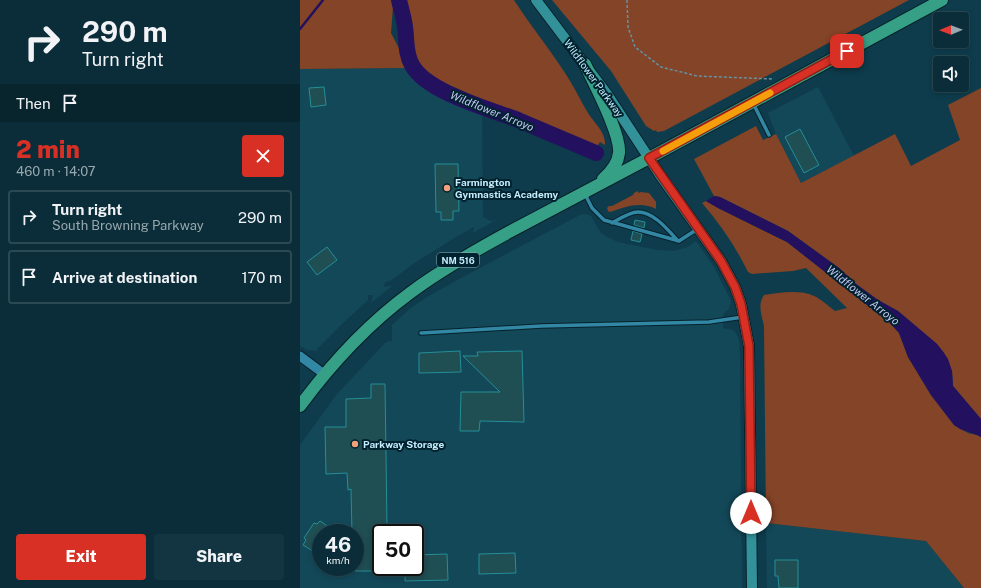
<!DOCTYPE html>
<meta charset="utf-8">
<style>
:root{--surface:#0a2d39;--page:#133541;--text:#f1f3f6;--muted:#99a8ae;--line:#2a4953;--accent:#d93025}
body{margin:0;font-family:"Public Sans",sans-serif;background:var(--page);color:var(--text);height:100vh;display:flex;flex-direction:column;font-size:15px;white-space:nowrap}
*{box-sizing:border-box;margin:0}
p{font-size:13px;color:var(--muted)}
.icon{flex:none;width:22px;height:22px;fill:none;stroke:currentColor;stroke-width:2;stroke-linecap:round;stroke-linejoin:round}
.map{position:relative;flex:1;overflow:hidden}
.details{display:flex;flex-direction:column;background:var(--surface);width:300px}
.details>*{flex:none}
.banner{background:#0a2d39;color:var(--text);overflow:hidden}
.needle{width:26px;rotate:269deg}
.tools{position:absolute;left:633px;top:12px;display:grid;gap:8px}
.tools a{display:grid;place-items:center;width:36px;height:36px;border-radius:4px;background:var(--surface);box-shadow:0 2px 6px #0003,0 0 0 1px var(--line);font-size:20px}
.speed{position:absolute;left:12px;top:524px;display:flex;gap:8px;font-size:20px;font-weight:700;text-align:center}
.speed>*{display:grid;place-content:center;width:52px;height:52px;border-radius:50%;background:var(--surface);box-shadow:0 2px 6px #0003,0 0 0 1px var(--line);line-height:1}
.speed small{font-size:10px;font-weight:400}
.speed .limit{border:2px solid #111;border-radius:6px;background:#fff;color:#111}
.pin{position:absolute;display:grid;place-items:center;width:34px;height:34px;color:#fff;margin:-17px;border-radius:8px;box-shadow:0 2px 6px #0006}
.me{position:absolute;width:44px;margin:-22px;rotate:0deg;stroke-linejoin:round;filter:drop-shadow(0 0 3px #0008)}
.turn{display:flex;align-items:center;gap:14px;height:84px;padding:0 16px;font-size:18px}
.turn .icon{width:52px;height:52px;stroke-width:2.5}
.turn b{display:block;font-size:28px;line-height:34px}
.then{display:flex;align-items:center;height:38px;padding:0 16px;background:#0003;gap:8px;font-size:15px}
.round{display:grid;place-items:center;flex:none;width:42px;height:42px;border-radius:4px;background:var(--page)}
.overview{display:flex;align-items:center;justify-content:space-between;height:68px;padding:0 16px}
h1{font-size:24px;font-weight:800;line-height:30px;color:var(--accent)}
.cta{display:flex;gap:8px;margin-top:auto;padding:8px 16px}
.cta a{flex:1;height:46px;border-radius:4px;background:var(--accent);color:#fff;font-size:16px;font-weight:800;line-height:46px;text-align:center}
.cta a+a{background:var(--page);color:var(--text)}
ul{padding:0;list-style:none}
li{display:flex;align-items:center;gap:12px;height:54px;margin:0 8px 6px;padding:0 8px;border:2px solid var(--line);border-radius:4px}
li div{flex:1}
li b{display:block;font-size:15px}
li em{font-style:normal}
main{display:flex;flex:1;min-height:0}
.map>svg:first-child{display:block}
.built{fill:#134859;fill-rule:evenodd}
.green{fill:#844427}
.water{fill:#23115f}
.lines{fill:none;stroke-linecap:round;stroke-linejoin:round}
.stream{stroke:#23115f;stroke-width:2.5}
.river{stroke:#23115f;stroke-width:16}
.building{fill:#1f4e53;stroke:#258e98}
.service-casing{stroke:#07222b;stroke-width:5.5}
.tertiary-casing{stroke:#07222b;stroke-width:11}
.secondary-casing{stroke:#07222b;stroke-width:12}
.trunk-casing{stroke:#07222b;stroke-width:14}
.path{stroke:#6691a1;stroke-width:1.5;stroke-dasharray:3 2;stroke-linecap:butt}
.service{stroke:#3187a4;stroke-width:3.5}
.tertiary{stroke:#3187a4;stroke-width:9}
.secondary{stroke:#339199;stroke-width:10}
.trunk{stroke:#36a086;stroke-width:12}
.route-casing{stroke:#8d1f18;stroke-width:10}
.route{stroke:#d93025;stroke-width:7}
.slow{stroke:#f59e0b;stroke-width:7}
.poi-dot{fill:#f1a17d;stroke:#00222e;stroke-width:1.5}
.labels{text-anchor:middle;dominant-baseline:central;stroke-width:4;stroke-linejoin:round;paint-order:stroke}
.shield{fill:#00222e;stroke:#8bb0bf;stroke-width:1}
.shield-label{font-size:9px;font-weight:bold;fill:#c6edfd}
.street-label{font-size:10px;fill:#c6edfd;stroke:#00222e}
.poi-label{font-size:10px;font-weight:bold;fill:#c6edfd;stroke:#00222e;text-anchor:start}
.water-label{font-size:11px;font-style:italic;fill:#c7c7f5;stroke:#00222e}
</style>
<main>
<section class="details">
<div class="banner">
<div class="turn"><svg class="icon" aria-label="right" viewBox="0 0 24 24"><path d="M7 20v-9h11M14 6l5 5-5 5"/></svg><div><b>290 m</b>Turn right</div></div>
<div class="then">Then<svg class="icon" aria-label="arrive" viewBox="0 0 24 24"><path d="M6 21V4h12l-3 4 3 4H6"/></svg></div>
</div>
<div class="overview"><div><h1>2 min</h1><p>460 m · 14:07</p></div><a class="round" style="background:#d93025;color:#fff"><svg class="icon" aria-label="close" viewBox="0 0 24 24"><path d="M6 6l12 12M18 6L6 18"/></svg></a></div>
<ul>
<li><svg class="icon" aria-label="right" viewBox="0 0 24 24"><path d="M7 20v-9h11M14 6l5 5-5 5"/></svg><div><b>Turn right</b><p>South Browning Parkway</p></div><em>290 m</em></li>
<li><svg class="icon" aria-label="arrive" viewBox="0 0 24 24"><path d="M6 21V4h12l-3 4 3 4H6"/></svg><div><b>Arrive at destination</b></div><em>170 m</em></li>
</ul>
<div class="cta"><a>Exit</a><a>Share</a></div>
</section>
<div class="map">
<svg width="681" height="588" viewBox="0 0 681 588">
<rect width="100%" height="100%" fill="#0e3c4c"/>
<path class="built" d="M105,68L114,79L134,94L146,101L182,113L183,217L191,221L198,219L167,236L173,232L174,227L156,237L116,262L90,281L85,282L84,286L85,287L93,285L71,303L73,295H68V300L40,326L17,349V351L7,350L0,346V69Z
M518,87L554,156L501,183L476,134L468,113Z
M286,214L291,216L301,233L307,237L318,242L357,250L374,251L387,247L396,241L414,267L431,301L429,309L423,314V328L433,330L436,333L439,340L440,359L442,588H0V445L37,394L86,342L92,341V325L112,307L127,297L161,278L280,215ZM21,533H55V567H21ZM81,533H115V567H81Z
M466,523L626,541L664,588H467Z"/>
<path class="green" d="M0,0H92L93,7L91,33L101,52L102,62L105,68L0,69Z
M105,0H214C230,25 249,48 265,73C274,86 280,100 288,113C294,123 306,132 305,145L300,142L298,145L299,148C253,129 208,112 163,91C148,84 126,77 116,63C108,51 112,34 110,21C109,14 106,7 105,0Z
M252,0H609L364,131L357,132L356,130L354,131L346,126L311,71Z
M681,88V419L653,386L652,371L644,353L637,344L598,311L578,300L556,284L539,268L488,231L420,197L414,196L394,159L456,126L463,140L476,134L501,183L595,134L611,166L660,140L648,105Z
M337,191L339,193L341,192L349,193L356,202V209C340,201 326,207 310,212L308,211L307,208L309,206H312L333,195L334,193Z
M406,201L418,208L487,242L590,323L599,333L608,357L631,395L654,425L668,433L677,435L681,437V588H664L626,541L466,523L464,326C462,316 457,305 464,295C479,293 499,289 514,296C521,299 528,306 535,311L547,308L506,268L493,271L452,274L448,272C436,247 420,224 402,203Z"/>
<path class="water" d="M414,196L420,197L488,231L539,268L556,284L578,300L598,311L637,344L644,353L648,359L652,371L653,386L681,419V437L677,435L660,429L654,425L631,395L608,357L599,333L590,323L487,242L418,208L406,201Z"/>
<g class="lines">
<path class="stream" d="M0,29L23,0"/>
<path class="river" d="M99,0C101,9 104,18 105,27C107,40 105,53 112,65C126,92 190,109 218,120C244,131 270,142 296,153"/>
</g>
<path class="building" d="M24,87L26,105L11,107L9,88Z
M500,129L519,165L504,173L485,137Z
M135,164H158L159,211H153V220H141V212H136Z
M335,220L345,222L344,228L334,225Z
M333,231L342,234L340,242L331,240Z
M27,247L37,260L17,275L7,262Z
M160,351L161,372L119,373V353Z
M222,351L224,422L180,421L179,431H160L161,392H200L163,356H178L177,352Z
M71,384H85L87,527H84V533H81V571H55V533H52L51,489L48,490L47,473L26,474L25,427H46V399L71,398Z
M20,521L38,533H21V556L3,545L6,540L4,538L14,523L17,524Z
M215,553L216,573L179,574V554Z
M147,554L148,580L105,581V567H115V555Z
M475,560H498V588H479L478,576H475Z"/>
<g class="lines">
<g class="service-casing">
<path id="service" d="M453,103L469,135
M285,194L292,208L304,220L379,241L396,230
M312,223C319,219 330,212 338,212C354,212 368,230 378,241
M121,333L241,326L409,322L443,317"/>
</g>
<g class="tertiary-casing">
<path id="tertiary" d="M0,356L24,374"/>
</g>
<g class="secondary-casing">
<path id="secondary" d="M236,0L307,94L360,175L421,261L435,287L441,304L449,346L452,588"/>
</g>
<g class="trunk-casing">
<path id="trunk" d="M285,64C294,84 321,134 319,153C318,163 310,173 303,179
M0,406C31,364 68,324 110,293C142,269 176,250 211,231C258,206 304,182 351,157C448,105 545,52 642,0"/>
</g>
<path class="path" d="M327,0L328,27L335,47L361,67L397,76L473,79"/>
<use href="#service" class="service"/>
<use href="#tertiary" class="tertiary"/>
<use href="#secondary" class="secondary"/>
<use href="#trunk" class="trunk"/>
</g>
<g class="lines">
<g class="route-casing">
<path id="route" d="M451,513L449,346L441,304L435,287L421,261L349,158L547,51"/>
</g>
<use href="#route" class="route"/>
<path class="slow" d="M363,151L470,93"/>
</g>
<g class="poi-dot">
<circle cx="147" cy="188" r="4"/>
<circle cx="55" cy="444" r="4"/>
</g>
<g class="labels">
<rect class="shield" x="137" y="253" width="42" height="14" rx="3"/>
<g class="shield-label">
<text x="158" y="260">NM 516</text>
</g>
<g class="street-label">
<text transform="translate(294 78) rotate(54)">Wildflower Parkway</text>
</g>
<g class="poi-label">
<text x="155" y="182">Farmington<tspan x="155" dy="12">Gymnastics Academy</tspan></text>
<text x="63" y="444">Parkway Storage</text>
</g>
<g class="water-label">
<text transform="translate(192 111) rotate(22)">Wildflower Arroyo</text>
<text transform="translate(563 295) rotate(38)">Wildflower Arroyo</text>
</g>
</g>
</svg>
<div class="tools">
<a><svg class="needle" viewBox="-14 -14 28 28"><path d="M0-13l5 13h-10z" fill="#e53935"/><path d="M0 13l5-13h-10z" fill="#99a8ae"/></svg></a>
<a><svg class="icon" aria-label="sound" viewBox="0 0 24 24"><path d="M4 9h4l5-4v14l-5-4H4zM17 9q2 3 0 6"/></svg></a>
</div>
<div class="speed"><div>46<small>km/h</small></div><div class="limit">50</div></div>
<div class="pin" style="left:547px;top:51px;background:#d93025"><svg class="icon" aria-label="arrive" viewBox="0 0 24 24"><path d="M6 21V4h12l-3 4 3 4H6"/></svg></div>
<svg class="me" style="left:451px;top:513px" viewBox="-20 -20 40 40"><circle r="19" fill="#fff"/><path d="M0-13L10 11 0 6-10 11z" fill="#d93025"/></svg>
</div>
</main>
